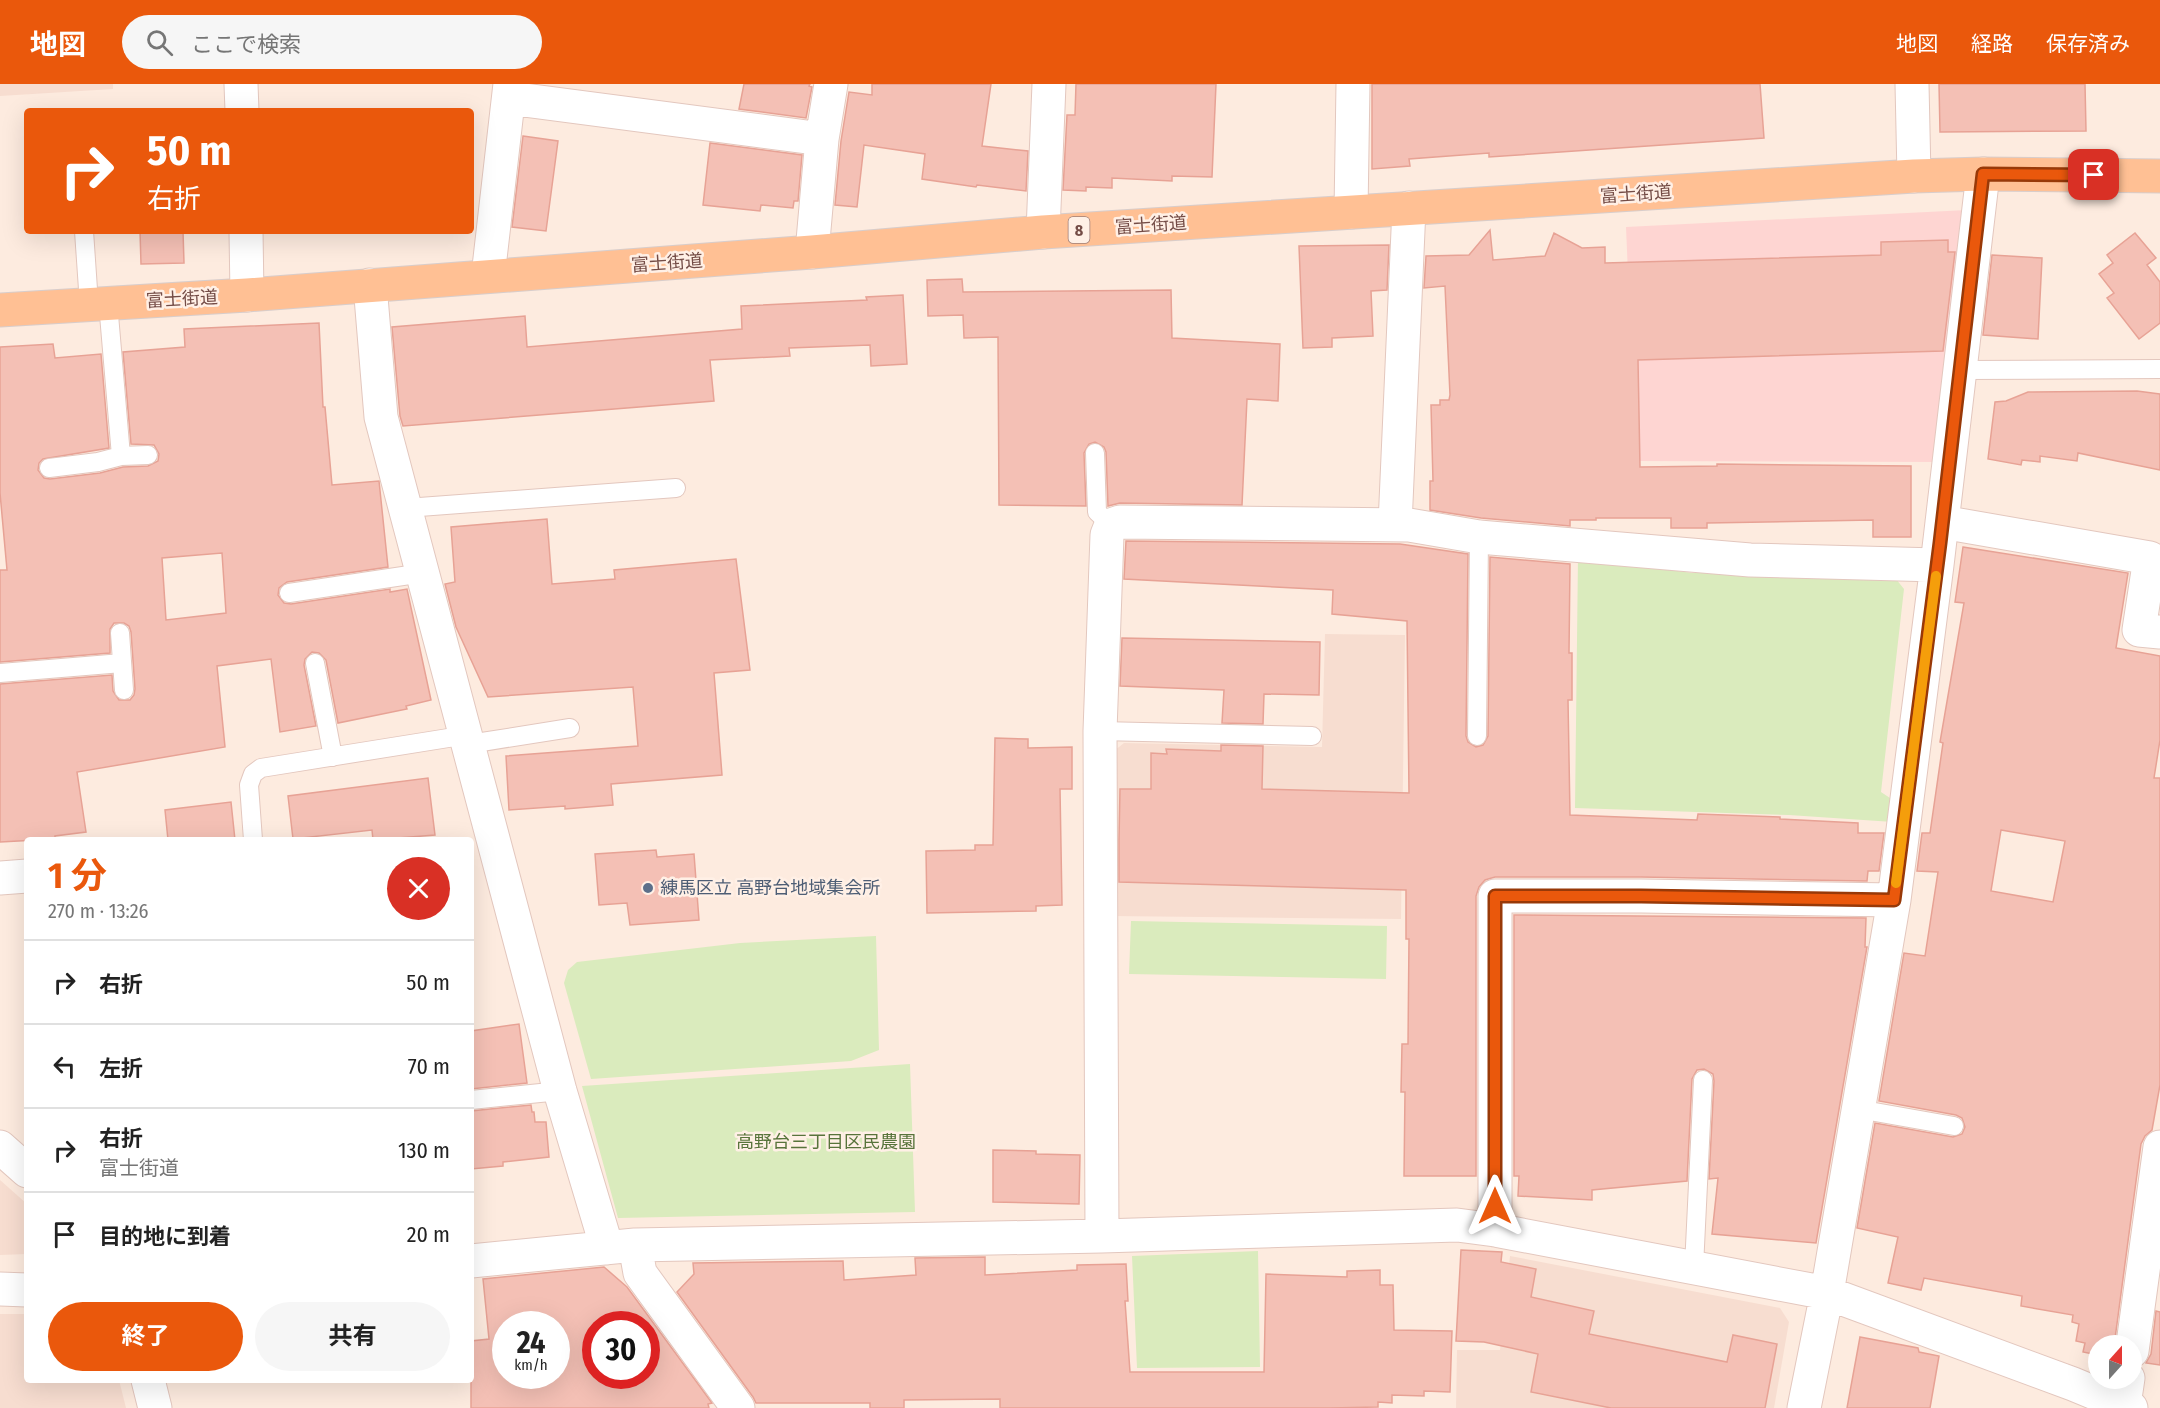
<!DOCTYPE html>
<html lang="ja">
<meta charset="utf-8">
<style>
:root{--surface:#fff;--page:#f6f6f6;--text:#222;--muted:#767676;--line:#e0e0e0;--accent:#ea580c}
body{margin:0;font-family:"Fira Sans Condensed","Noto Sans JP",sans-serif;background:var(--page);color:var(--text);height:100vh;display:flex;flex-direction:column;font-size:22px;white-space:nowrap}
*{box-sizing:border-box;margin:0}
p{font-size:20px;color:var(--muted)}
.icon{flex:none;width:33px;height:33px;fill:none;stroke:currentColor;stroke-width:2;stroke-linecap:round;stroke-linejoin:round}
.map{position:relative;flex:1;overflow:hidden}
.sheet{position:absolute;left:24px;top:753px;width:450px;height:546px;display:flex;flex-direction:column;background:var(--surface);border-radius:6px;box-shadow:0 6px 24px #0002}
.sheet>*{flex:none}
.hud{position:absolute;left:24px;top:24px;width:450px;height:126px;border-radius:6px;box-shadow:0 6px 24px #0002;background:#ea580c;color:#fff;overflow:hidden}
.needle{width:39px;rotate:21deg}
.tools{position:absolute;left:2088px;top:1251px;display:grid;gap:12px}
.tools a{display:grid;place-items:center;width:54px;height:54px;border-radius:50%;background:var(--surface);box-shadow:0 6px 24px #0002;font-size:30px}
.speed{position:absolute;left:492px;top:1227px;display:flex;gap:12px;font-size:30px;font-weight:700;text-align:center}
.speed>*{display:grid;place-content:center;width:78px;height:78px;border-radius:50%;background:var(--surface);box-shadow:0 6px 24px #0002;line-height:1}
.speed small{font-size:15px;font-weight:400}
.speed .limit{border:9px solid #d22;background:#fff;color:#111}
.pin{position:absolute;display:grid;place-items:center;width:51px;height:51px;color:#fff;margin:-26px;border-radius:12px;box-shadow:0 3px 9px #0006}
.me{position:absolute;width:66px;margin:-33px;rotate:0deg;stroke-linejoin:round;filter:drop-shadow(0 0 4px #0008)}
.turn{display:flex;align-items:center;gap:21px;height:126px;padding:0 24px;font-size:27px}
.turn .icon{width:78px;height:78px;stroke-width:2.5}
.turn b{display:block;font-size:42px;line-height:51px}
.round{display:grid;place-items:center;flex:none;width:63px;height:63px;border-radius:32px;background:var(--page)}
.head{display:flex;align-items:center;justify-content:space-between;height:102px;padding:0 24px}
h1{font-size:36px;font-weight:700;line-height:45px;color:var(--accent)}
.cta{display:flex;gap:12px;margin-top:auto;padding:12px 24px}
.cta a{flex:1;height:69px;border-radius:36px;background:var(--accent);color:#fff;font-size:24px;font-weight:700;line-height:69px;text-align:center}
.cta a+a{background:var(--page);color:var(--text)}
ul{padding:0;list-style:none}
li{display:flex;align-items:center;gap:18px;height:84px;padding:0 24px;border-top:2px solid var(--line)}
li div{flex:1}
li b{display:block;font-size:22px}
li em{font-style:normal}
header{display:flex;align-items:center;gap:36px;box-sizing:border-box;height:84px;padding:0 30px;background:var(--accent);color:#fff}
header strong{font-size:28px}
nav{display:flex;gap:33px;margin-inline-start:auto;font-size:21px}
.search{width:420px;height:54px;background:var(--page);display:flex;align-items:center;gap:15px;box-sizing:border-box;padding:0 21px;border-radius:33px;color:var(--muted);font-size:22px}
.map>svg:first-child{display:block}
.residential{fill:#f7ddd0}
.commercial{fill:#fed5d2}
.green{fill:#daebbd}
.building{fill:#f4c0b5;stroke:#e7a295;stroke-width:1.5;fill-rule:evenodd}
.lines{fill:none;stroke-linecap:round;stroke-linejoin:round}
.service-casing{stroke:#e3c7be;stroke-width:20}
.minor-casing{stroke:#e3c7be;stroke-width:35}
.primary-casing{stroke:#d8cdcb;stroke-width:35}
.service{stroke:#fff;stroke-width:18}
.minor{stroke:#fff;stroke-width:33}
.primary{stroke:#ffc094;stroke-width:33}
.route-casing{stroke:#983908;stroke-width:15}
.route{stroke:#ea580c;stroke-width:10}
.slow{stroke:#f59e0b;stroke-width:10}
.service-dot{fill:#5c6f8a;stroke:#fff0e6;stroke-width:2}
.labels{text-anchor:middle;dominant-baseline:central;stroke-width:5;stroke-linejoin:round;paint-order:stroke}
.shield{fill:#fff0e6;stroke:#9e7d76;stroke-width:1.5}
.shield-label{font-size:16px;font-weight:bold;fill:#744c46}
.street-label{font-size:18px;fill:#744c46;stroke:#fff0e6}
.service-label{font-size:18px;fill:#4e5e75;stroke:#fff0e6;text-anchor:start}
.park-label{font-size:18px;fill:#58743b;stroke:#fff0e6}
</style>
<header>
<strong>地図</strong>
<div class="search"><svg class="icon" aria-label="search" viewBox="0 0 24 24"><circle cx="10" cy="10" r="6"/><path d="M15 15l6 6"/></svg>ここで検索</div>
<nav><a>地図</a><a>経路</a><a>保存済み</a></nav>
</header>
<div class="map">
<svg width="2160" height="1324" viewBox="0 0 2160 1324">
<rect width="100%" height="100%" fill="#fdebdf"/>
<path class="residential" d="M0,0H113V5L0,12Z
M1325,550L1405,551L1401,835L1111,832L1109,671L1124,659L1322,663Z
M0,1096L27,1120V1170L0,1171Z
M1510,1172L1780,1224L1789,1238L1774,1324H1456L1457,1266H1500Z
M0,1230H27V1296H119L126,1324H0Z"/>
<path class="commercial" d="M1967,126L1942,378L1636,377L1626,143Z"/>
<path class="green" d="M1578,473L1692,489L1892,490L1904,505L1881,708L1896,718L1893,738L1789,731L1575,724Z
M1131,837L1387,842L1386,895L1129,890Z
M876,852L879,966L851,977L591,995L564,899L568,886L577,878L740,859Z
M910,980L915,1128L618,1134L582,1002Z
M1258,1167L1260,1283L1137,1284L1132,1172Z"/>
<path class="building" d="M744,0H810L809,2L812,3L806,34L739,25Z
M872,0H991L982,62L1028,67L1026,107L977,101L976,103L922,95L925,70L864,61L857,123L835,121L841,57L849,8L872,11Z
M1076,0H1216L1212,93L1172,92V97L1112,94V104L1086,103V107L1063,106L1067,31H1075Z
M1372,0H1760L1764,54L1489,73V69L1409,75L1410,82L1372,85Z
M1939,0H2085L2086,47L1940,48Z
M523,52L558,57L546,147L512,143Z
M710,59L802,71L798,117H794L793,124L761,121L760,127L703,121Z
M1490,146L1493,176L1545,172L1554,149L1582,164L1605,163V179L1881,171V158L1948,156V168H1955L1943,267L1638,276L1640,383L1717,382V380L1911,382V453H1873V436L1707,439V444H1671V434H1596V436H1570V442L1481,434L1430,426V397H1433L1431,321H1440V316H1449L1450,311L1445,202L1424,204L1426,172L1469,171Z
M140,147H183L184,179L141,180Z
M2135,149L2156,174L2147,181L2160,198V239L2139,255L2107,214L2114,209L2099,190L2113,179L2107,171Z
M1389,161L1387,206L1371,207L1373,252L1332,254V263L1303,264L1299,162Z
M1992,171L2042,174L2038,255L1983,251Z
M962,195L963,208L1171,206L1172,254L1280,260L1278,317L1247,315L1242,421L1120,419L1108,422L1106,368L1104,363L1095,358L1089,360L1084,369L1086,422L999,421L998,253L964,254L963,231L928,232L927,196Z
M903,211L907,280L871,282L870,261L789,264L790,272L710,276L714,317L403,342L400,332L392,243L525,232L527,263L742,245L741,222L867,216L866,213Z
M319,239L323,323H325L332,401L379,397L388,483L287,498L279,504L278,511L284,519L291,520L390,505V508L407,505L431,616L406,622L407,625L338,639L326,576L319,569L312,568L305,575L304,581L316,642L280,648L271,575L217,582L225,663L77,688L86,748L55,752V755L0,758V600L112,591L113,607L119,616H130L134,611L135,605L131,548L129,542L124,539H114L110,545V569L0,578V486H7L0,409V263L53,260L55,274L101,270L109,364L43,375L39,379L38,386L44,394L50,395L100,389L123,383L148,382L158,377L159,370L154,361L131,360L123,268L185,263L184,245ZM222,469L226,529L166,536L162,474Z
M2137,307L2160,310V386L2078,369L2077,377L2040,372V378L2022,376L2021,381L1988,375L1995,318L2006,317L2028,308Z
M547,435L552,500L615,495L614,486L736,475L750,586L714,589L722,691L611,700L613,721L565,725V722L509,726L506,672L638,662L633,603L488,613L456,543L445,500L455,498L451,443Z
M1126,457L1400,460L1468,470L1466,652L1468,658L1476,663L1483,661L1488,652L1490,473L1570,480L1569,569H1572V616H1568L1570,731L1697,736L1698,730L1780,733V735L1858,739V749H1884L1879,787H1868L1867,797L1641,793H1495L1485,796L1479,803L1476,812V1092H1404L1405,1008H1401L1402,960H1408L1409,855H1406V806L1119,798V756L1120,705H1151V669L1167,670L1166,665L1221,667V661L1263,662L1262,705L1409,709L1407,537L1332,530L1333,506L1124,495Z
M1963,463L2128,489L2116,564L2160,572V656L2154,694H2160V1001L2152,1046L2145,1052L2141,1060L2114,1262H2098V1271L2083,1268L2085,1259L2076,1257L2079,1240L2072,1238L2073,1231L2021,1222L2022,1212L1924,1194L1921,1206L1888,1199L1898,1153L1857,1144L1875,1039L1953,1053L1962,1050L1965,1043L1962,1034L1956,1031L1879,1017L1904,869L1925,872L1938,788L1917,787L1922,749H1930L1943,659L1940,658L1964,519L1955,518ZM2001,746L2065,757L2053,818L1991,807Z
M1122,554L1320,558L1319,611L1264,610L1263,640L1222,639L1224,606L1120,602Z
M995,654L1028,655V664L1072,663V705H1060L1062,821L1036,822V827L927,829L926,767L975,766V761H993Z
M428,694L435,751L373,756L372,746L293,755L288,712Z
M231,718L235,756H168L165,726Z
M656,766L657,773L694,770L699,836L630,841L627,819L599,821L595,770Z
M1514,831L1866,834L1865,863H1867L1816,1159L1712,1150L1718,1094L1709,1095L1714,997L1713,990L1704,985L1697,986L1692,995L1687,1097L1592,1106V1116L1518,1112L1519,1092H1514Z
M519,940L527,999L471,1005V947Z
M531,1021L532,1028H534L535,1038H546L549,1073L503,1078V1082L471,1085V1027Z
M993,1066L1036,1067V1070L1080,1071L1079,1120L993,1118Z
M1461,1166L1502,1168L1501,1178L1536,1185L1531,1213L1594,1227L1589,1250L1727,1278L1733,1251L1777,1260L1765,1324H1611L1531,1308L1538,1270L1484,1258L1456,1257Z
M985,1173V1191L1077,1186V1181L1126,1180L1128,1217H1125L1130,1288H1264L1266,1190L1347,1193V1187L1380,1186V1201H1393L1394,1246L1452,1247L1450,1308L1424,1307V1312L1392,1311V1319L1378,1318V1323L1330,1324H1000V1315L904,1316V1324H870V1319H756L753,1313L677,1208L694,1190L693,1179L843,1177L844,1196L916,1191L915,1174Z
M604,1183L627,1203L712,1319L708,1320L709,1324H471V1257L489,1255L483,1195ZM506,1240H556V1292H506ZM596,1240H646V1292H596Z
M2156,1227L2160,1228V1281L2146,1279L2151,1270Z
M1860,1253L1918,1264L1919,1268L1939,1272L1930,1324H1847Z"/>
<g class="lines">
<g class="service-casing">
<path id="service" d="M84,147L89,220
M108,219L121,372L148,371
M1961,286L2160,285
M1095,369L1097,428L1111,441
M49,384L98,378L121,372
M406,424L676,404
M289,509L423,489
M120,549L124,606
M315,579L333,673
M0,589L122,579
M1100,647L1312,652
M1477,652L1479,453
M469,660L570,644
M253,756L249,701L253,690L261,684L467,651
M471,1016L560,1007
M1858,1025L1954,1042
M1694,1183L1703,996"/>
</g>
<g class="minor-casing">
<path id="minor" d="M241,0L242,27
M1912,0L1914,92
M509,14L822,55
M1351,128L1353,0
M246,147L247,211
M1043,148L1049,0
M812,168L822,55L831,0
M488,192L510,0
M370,201L381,333L560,1007L607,1164
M1942,438L2150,474L2139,546L2160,548
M1395,441L1409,124
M0,794L27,792
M0,1063L27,1087
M1495,1146V812H1641L1894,816
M1102,1152L1100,647L1107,451L1111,441L1120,438L1409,441L1479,453L1750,476L1937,481
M635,1161L640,1189L738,1324
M471,1177L635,1161L1102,1152L1457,1141L1495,1146L1827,1209L2073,1300L2131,1324
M0,1205L27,1206
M2132,1267L2160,1063
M148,1296L155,1324
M2124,1321L2128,1294
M1804,1324L1827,1209L1894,816L1937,481L1983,90"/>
</g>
<g class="primary-casing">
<path id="primary" d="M0,226L247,211L812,168L1043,148L1914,92L1983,90L2160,92"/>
</g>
<use href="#service" class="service"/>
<use href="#minor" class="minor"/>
<use href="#primary" class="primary"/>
</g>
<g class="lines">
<g class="route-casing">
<path id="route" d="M1495,1122V812H1641L1894,816L1940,459L1983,90L2094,91"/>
</g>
<use href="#route" class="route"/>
<path class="slow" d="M1896,799L1936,492"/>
</g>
<circle class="service-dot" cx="648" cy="804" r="6"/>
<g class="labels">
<rect class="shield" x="1068.5" y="133" width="21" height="26" rx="4.5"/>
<g class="shield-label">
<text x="1079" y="146">8</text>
</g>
<g class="street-label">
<text transform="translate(1636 110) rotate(-4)">富士街道</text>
<text transform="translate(1151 141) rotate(-4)">富士街道</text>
<text transform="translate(667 179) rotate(-4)">富士街道</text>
<text transform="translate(182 215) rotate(-3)">富士街道</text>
</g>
<g class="service-label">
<text x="660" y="804">練馬区立 高野台地域集会所</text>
</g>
<g class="park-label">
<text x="826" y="1058">高野台三丁目区民農園</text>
</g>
</g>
</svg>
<div class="tools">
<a><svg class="needle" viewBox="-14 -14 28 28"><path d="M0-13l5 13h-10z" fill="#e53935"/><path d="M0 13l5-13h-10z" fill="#767676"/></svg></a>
</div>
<div class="speed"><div>24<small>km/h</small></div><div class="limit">30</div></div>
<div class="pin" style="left:2094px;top:91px;background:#d93025"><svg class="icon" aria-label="arrive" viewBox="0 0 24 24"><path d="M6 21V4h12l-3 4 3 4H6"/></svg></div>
<svg class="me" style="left:1495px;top:1122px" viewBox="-20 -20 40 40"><path d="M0-17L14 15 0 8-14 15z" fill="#ea580c" stroke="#fff" stroke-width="4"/></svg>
<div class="hud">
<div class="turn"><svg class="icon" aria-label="right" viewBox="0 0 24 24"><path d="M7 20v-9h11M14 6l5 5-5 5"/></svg><div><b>50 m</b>右折</div></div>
</div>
<section class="sheet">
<div class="head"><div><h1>1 分</h1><p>270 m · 13:26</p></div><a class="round" style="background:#d93025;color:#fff"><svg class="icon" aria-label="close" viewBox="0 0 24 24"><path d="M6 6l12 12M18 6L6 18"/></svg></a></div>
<ul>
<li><svg class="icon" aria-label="right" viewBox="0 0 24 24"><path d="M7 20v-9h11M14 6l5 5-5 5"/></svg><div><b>右折</b></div><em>50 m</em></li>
<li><svg class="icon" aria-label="left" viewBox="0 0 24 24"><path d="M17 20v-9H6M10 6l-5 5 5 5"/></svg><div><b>左折</b></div><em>70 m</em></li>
<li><svg class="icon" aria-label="right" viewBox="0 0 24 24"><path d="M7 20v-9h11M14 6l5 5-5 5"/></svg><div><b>右折</b><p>富士街道</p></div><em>130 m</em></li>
<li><svg class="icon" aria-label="arrive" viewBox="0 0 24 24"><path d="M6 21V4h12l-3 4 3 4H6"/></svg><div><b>目的地に到着</b></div><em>20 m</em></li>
</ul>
<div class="cta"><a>終了</a><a>共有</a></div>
</section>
</div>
